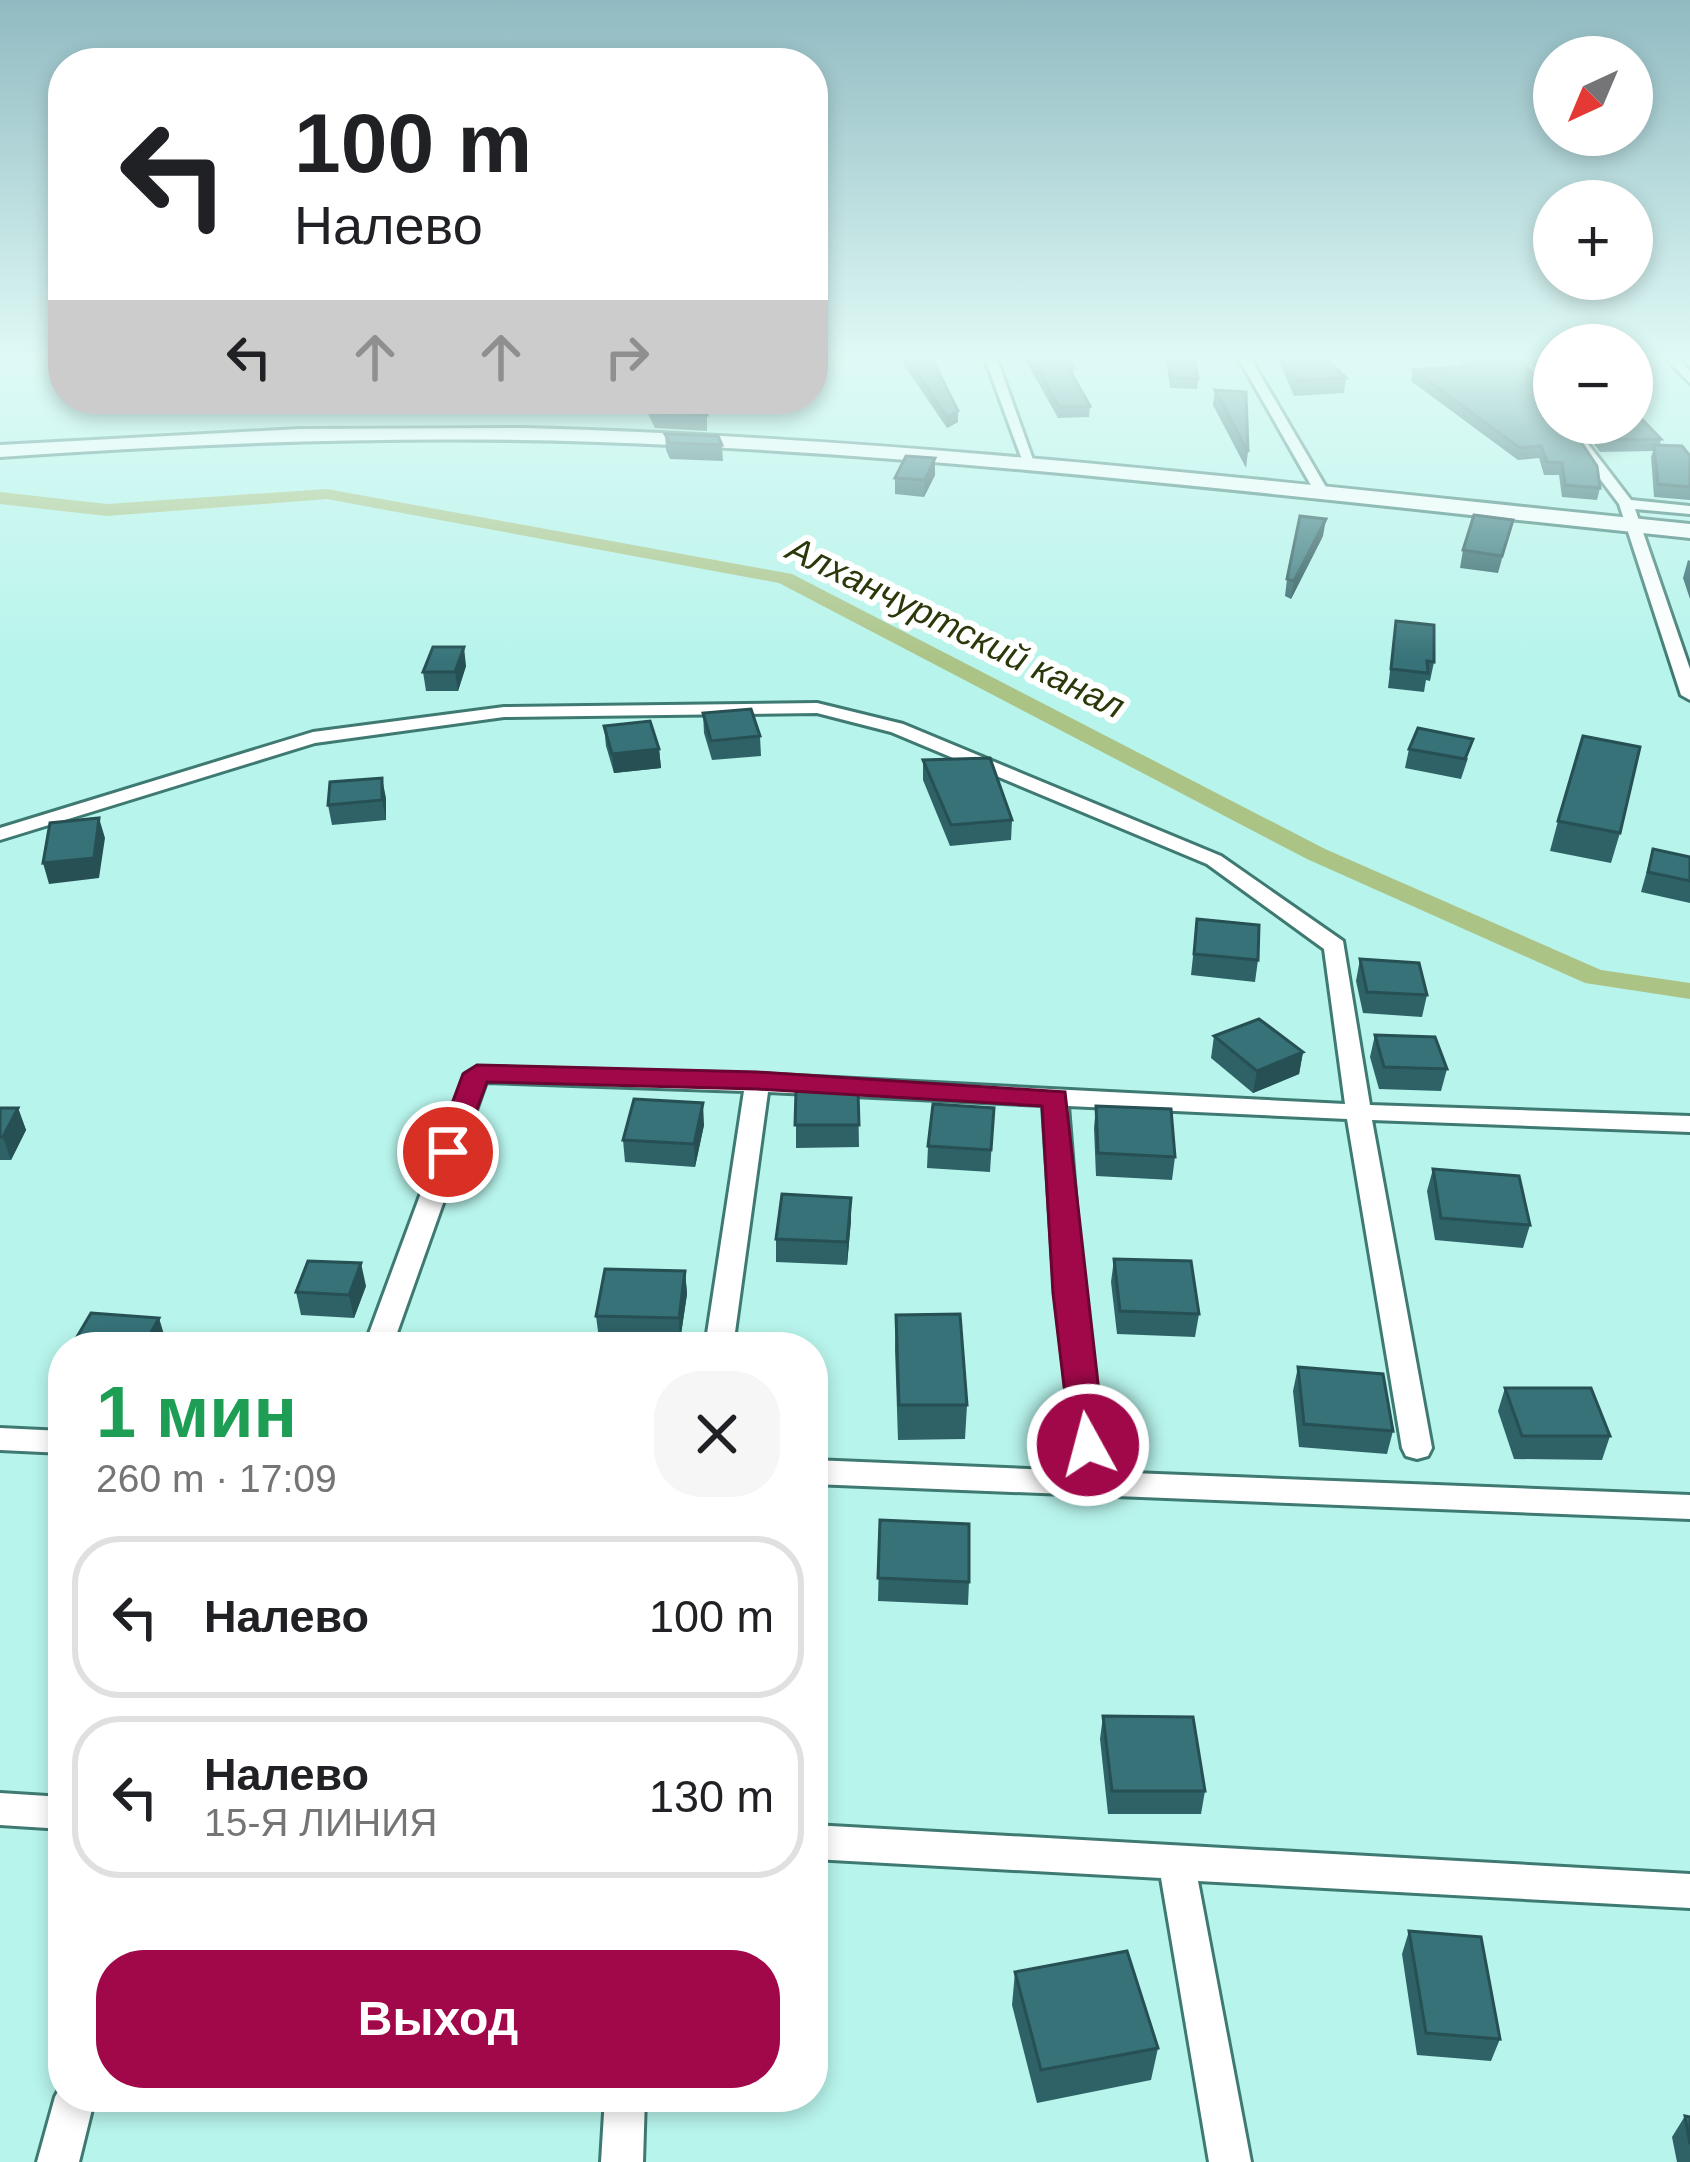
<!DOCTYPE html>
<html lang="ru">
<meta charset="utf-8">
<style>
:root{--surface:#fff;--page:#f6f6f6;--text:#202124;--muted:#757577;--line:#e0e0e0;--accent:#a1084a}
body{margin:0;font-family:Helvetica,sans-serif;background:var(--page);color:var(--text);height:100vh;display:flex;flex-direction:column;font-size:45px;white-space:nowrap}
*{box-sizing:border-box;margin:0}
p{font-size:39px;color:var(--muted)}
.icon{flex:none;width:66px;height:66px;fill:none;stroke:currentColor;stroke-width:2;stroke-linecap:round;stroke-linejoin:round}
.map{position:relative;flex:1;overflow:hidden}
.sheet{position:absolute;left:48px;top:1332px;width:780px;height:780px;display:flex;flex-direction:column;background:var(--surface);border-radius:48px;box-shadow:0 6px 18px #0003}
.sheet>*{flex:none}
.hud{position:absolute;left:48px;top:48px;width:780px;height:366px;border-radius:48px;box-shadow:0 6px 18px #0003;background:#fff;color:var(--text);overflow:hidden}
.needle{width:78px;rotate:224deg}
.buttons{position:absolute;left:1533px;top:36px;display:grid;gap:24px}
.buttons a{display:grid;place-items:center;width:120px;height:120px;border-radius:50%;background:var(--surface);box-shadow:0 6px 18px #0003;font-size:60px}
.pin{position:absolute;display:grid;place-items:center;width:102px;height:102px;color:#fff;margin:-51px;border:6px solid #fff;border-radius:50%;box-shadow:0 3px 12px #0007}
.me{position:absolute;width:132px;margin:-66px;rotate:353deg;stroke-linejoin:round;filter:drop-shadow(0 0 9px #0008)}
.turn{display:flex;align-items:center;gap:42px;height:252px;padding:0 48px;font-size:54px}
.turn .icon{width:156px;height:156px;stroke-width:2.5}
.turn b{display:block;font-size:84px;line-height:102px}
.lanes{display:flex;align-items:center;height:114px;padding:0 48px;background:#0003;justify-content:center;gap:60px;direction:ltr}
.lanes .off{opacity:.35}
.round{display:grid;place-items:center;flex:none;width:126px;height:126px;border-radius:48px;background:var(--page)}
.headline{display:flex;align-items:center;justify-content:space-between;height:204px;padding:0 48px}
h1{font-size:72px;font-weight:800;line-height:90px;color:#1e9e55}
.button{display:flex;gap:24px;margin-top:auto;padding:24px 48px}
.button a{flex:1;height:138px;border-radius:48px;background:var(--accent);color:#fff;font-size:48px;font-weight:800;line-height:138px;text-align:center}
ul{padding:0;list-style:none}
li{display:flex;align-items:center;gap:36px;height:162px;margin:0 24px 18px;padding:0 24px;border:6px solid var(--line);border-radius:48px}
li div{flex:1}
li b{display:block;font-size:45px}
li em{font-style:normal}
.map>svg:first-child{display:block}
.lines{fill:none;stroke-linecap:round;stroke-linejoin:round}
.canal{fill:#acc386;fill-rule:evenodd}
.minor-casing{stroke:#3f7a72;stroke-width:6}
.secondary-casing{stroke:#3f7a72;stroke-width:6}
.minor{fill:#fff;fill-rule:evenodd}
.secondary{fill:#fff;fill-rule:evenodd}
.wall{fill:#2e6267}
.shaded-wall{fill:#265054}
.building{fill:#367278;stroke:#265054;stroke-width:3}
.route{fill:#a1084a;stroke:#690530;stroke-width:3}
.labels{text-anchor:middle;dominant-baseline:central;stroke-width:12;stroke-linejoin:round;paint-order:stroke}
.far-water-label{font-size:36px;font-style:italic;fill:#2a380a;stroke:#fff}
</style>
<div class="map">
<svg width="1690" height="2162" viewBox="0 0 1690 2162">
<rect width="100%" height="100%" fill="#b7f4eb"/>
<g class="lines">
<path class="canal" d="M327,489L792,574L1325,849L1601,970L1690,983V999L1585,983L1307,859L779,583L327,499L107,516L0,504V492L107,504Z"/>
<g class="minor-casing">
<path id="minor" d="M985,359H997L1036,468L1024,465Z
M1239,359H1251L1330,494L1328,497L1316,494Z
M1666,359H1679L1690,371V383Z
M1558,423H1572L1631,500L1690,506V514L1635,509L1690,669V700L1681,695L1619,504Z
M817,703L903,724L1221,856L1343,941L1370,1105L1690,1116V1132L1372,1120L1432,1448L1428,1456L1417,1459L1406,1456L1402,1448L1347,1119L1068,1106L1083,1293L1107,1472L1690,1495V1519L813,1484V1460L1076,1471L1055,1293L1043,1105L768,1092L733,1347H705L744,1091L486,1082L392,1347H364L465,1074L477,1067L757,1074L1345,1104L1324,949L1207,864L891,732L817,713L504,717L315,743L0,840V828L313,732L504,707Z
M0,1428L63,1431V1453L0,1450Z
M0,1793L63,1797V1829L0,1825Z
M813,1825L1690,1874V1908L1198,1881L1251,2162H1209L1161,1878L813,1859Z
M63,2082V2097H95L79,2162H37L55,2097Z
M605,2097H645L643,2162H601Z"/>
</g>
<g class="secondary-casing">
<path id="secondary" d="M523,428C914,438 1302,485 1690,524V538C1327,501 963,455 598,442C398,435 199,443 0,457V445L299,429Z"/>
</g>
<use href="#minor" class="minor"/>
<use href="#secondary" class="secondary"/>
</g>
<path class="wall" d="M900,359H932L958,422L947,428Z
M1025,359H1069L1074,367L1073,377L1090,406L1089,417L1058,418Z
M1166,359H1194L1198,379L1197,389L1170,388Z
M1278,359H1326L1346,378L1344,393L1294,396Z
M1457,359H1521L1600,488L1597,500L1562,497L1559,475H1544L1539,458L1518,460L1411,381L1413,370L1466,366Z
M1529,359H1554V393Z
M1215,390L1248,452L1246,468L1213,405Z
M645,399H698L707,415V431L655,428L646,410Z
M1578,423H1632L1661,439L1660,445L1690,456V500L1654,497L1651,457L1653,451L1600,452Z
M665,434L722,445L723,461L670,459L666,450Z
M935,475L924,497L895,494V478Z
M1513,520L1498,573L1460,568L1463,550Z
M1323,536L1291,599L1285,596L1287,579Z
M1688,560L1690,561V599L1683,578Z
M1396,621L1434,662L1430,681L1426,680L1424,692L1388,688Z
M466,666L458,691H426L423,672Z
M703,713L760,736L761,756L712,760L704,733Z
M604,726L659,749L661,768L614,773L606,746Z
M1409,749L1468,758L1461,779L1405,768Z
M923,760L1012,820L1011,840L950,846L923,780Z
M386,798V820L332,825L328,805Z
M1558,821L1620,833L1611,863L1550,851Z
M1653,849L1690,857V903L1641,892Z
M1197,919L1258,960L1255,982L1191,975Z
M1360,959L1427,995L1422,1017L1363,1013L1356,981Z
M1375,1035L1447,1069L1441,1091L1379,1089L1370,1057Z
M1214,1036L1303,1052L1299,1074L1253,1093L1211,1058Z
M796,1091H858L859,1147L796,1148Z
M1096,1106L1175,1157L1172,1180L1096,1176L1094,1128Z
M0,1108H18L26,1130L11,1160H0Z
M994,1108L990,1172L927,1168L928,1146Z
M704,1125L695,1167L625,1162L623,1140Z
M1433,1169L1530,1225L1523,1248L1435,1240L1427,1191Z
M851,1220L847,1265L776,1262V1239Z
M1114,1259L1199,1314L1195,1337L1117,1334L1111,1282Z
M685,1271L687,1294L680,1341L599,1339L596,1316Z
M366,1286L354,1318L301,1315L296,1292Z
M896,1315L967,1405L965,1439L898,1440L895,1349Z
M63,1362V1396L55,1375Z
M1298,1367L1393,1431L1387,1454L1299,1447L1293,1391Z
M1505,1388L1610,1436L1602,1460L1514,1459L1498,1411Z
M880,1520L969,1582L968,1605L878,1601Z
M1103,1716L1205,1791L1201,1814H1108L1100,1739Z
M1409,1931L1500,2039L1491,2061L1417,2055L1402,1954Z
M1015,1972L1158,2048L1151,2080L1037,2103L1012,2005Z
M1685,2116L1690,2117V2162H1677L1672,2137Z"/>
<path class="shaded-wall" d="M958,411V422L947,428V417Z
M935,458V475L924,497L925,480Z
M1326,519L1323,536L1291,599L1294,581Z
M464,647L466,666L458,691L455,672Z
M659,749L661,768L614,773L612,754Z
M382,778L386,798V820L382,800Z
M99,818L105,838L99,878L49,884L43,863Z
M1303,1052L1299,1074L1253,1093L1257,1071Z
M703,1103L704,1125L695,1167L694,1144Z
M18,1108L26,1130L11,1160L3,1137Z
M851,1198V1220L847,1265V1242Z
M361,1263L366,1286L354,1318L349,1295Z
M685,1271L687,1294L680,1341L679,1318Z
M159,1318L166,1341L163,1347H143Z"/>
<path class="building" d="M908,359H932L958,411L947,417Z
M1032,359H1069L1074,367H1068L1090,406L1059,407Z
M1169,359H1194L1198,379L1171,378Z
M1287,359H1326L1346,378L1297,380Z
M1474,359H1521L1554,402V423H1568L1597,466L1600,488L1565,485L1562,463L1547,462L1541,446L1520,448L1413,370L1481,365Z
M1539,359H1554V378Z
M1215,390L1246,392L1248,452Z
M647,399H698L707,415L654,413Z
M1632,409L1661,439L1603,440L1589,423H1632Z
M665,434L718,436L722,445L670,443Z
M1654,445L1682,446L1690,456V487L1658,484Z
M906,456L935,458L925,480L895,478Z
M1474,515L1513,520L1502,556L1463,550Z
M1300,516L1326,519L1294,581L1287,579Z
M1396,621L1434,625V662L1427,661L1428,673L1391,669Z
M433,647H464L455,672H423Z
M751,709L760,736L711,741L703,713Z
M650,721L659,749L612,754L604,726Z
M1418,728L1473,739L1465,759L1409,749Z
M1583,736L1640,747L1620,833L1558,821Z
M990,758L1012,820L951,825L923,760Z
M382,778V800L328,805L330,782Z
M99,818L94,858L43,863L50,823Z
M1653,849L1690,857V881L1648,872Z
M1197,919L1259,925L1258,960L1194,954Z
M1360,959L1419,963L1427,995L1367,992Z
M1259,1019L1303,1052L1257,1071L1214,1036Z
M1375,1035L1435,1037L1447,1069L1384,1067Z
M796,1091H858L859,1125H795Z
M634,1099L703,1103L694,1144L623,1140Z
M933,1104L994,1108L991,1150L928,1146Z
M1096,1106L1171,1109L1175,1157L1098,1153Z
M0,1108H18L3,1137H0Z
M1433,1169L1519,1176L1530,1225L1441,1218Z
M782,1194L851,1198L847,1242L776,1239Z
M1114,1259L1191,1261L1199,1314L1120,1311Z
M308,1261L361,1263L349,1295L296,1292Z
M605,1269L685,1271L679,1318L596,1316Z
M91,1313L159,1318L143,1347H71Z
M960,1314L967,1405H899L896,1315Z
M414,1342L482,1345V1347H413Z
M254,1344L293,1347H253Z
M63,1362V1376L55,1375Z
M1298,1367L1383,1374L1393,1431L1304,1424Z
M1505,1388H1591L1610,1436H1522Z
M880,1520L969,1524V1582L878,1578Z
M1103,1716L1193,1717L1205,1791H1112Z
M1409,1931L1481,1937L1500,2039L1426,2033Z
M1127,1951L1158,2048L1041,2070L1015,1972Z
M1685,2116L1690,2117V2144Z"/>
<linearGradient id="sky" x2="0" y2="1"><stop stop-color="#90bac1"/><stop offset="0.54" stop-color="#dffaf6"/><stop offset="1" stop-color="#dffaf6" stop-opacity="0"/></linearGradient>
<rect width="1690" height="662" fill="url(#sky)"/>
<path class="route" d="M477,1065L757,1072L1065,1092L1105,1445L1100,1454H1076L1071,1445L1053,1293L1042,1106L757,1089L487,1082L459,1158H438L434,1152L463,1074Z"/>
<g class="labels">
<g class="far-water-label">
<text transform="translate(956 627) rotate(26)">Алханчуртский канал</text>
</g>
</g>
</svg>
<div class="buttons">
<a><svg class="needle" viewBox="-14 -14 28 28"><path d="M0-13l5 13h-10z" fill="#e53935"/><path d="M0 13l5-13h-10z" fill="#757577"/></svg></a>
<a>+</a>
<a>−</a>
</div>
<div class="pin" style="left:448px;top:1152px;background:#d93025"><svg class="icon" aria-label="arrive" viewBox="0 0 24 24"><path d="M6 21V4h12l-3 4 3 4H6"/></svg></div>
<svg class="me" style="left:1088px;top:1445px" viewBox="-20 -20 40 40"><circle r="17" fill="#a1084a" stroke="#fff" stroke-width="3"/><path d="M0-11L8 9 0 5-8 9z" fill="#fff"/></svg>
<div class="hud">
<div class="turn"><svg class="icon" aria-label="left" viewBox="0 0 24 24"><path d="M17 20v-9H6M10 6l-5 5 5 5"/></svg><div><b>100 m</b>Налево</div></div>
<div class="lanes"><svg class="icon" aria-label="left" viewBox="0 0 24 24"><path d="M17 20v-9H6M10 6l-5 5 5 5"/></svg><svg class="icon off" aria-label="ahead" viewBox="0 0 24 24"><path d="M12 20V5M6 11l6-6 6 6"/></svg><svg class="icon off" aria-label="ahead" viewBox="0 0 24 24"><path d="M12 20V5M6 11l6-6 6 6"/></svg><svg class="icon off" aria-label="right" viewBox="0 0 24 24"><path d="M7 20v-9h11M14 6l5 5-5 5"/></svg></div>
</div>
<section class="sheet">
<div class="headline"><div><h1>1 мин</h1><p>260 m · 17:09</p></div><a class="round"><svg class="icon" aria-label="close" viewBox="0 0 24 24"><path d="M6 6l12 12M18 6L6 18"/></svg></a></div>
<ul>
<li><svg class="icon" aria-label="left" viewBox="0 0 24 24"><path d="M17 20v-9H6M10 6l-5 5 5 5"/></svg><div><b>Налево</b></div><em>100 m</em></li>
<li><svg class="icon" aria-label="left" viewBox="0 0 24 24"><path d="M17 20v-9H6M10 6l-5 5 5 5"/></svg><div><b>Налево</b><p>15-Я ЛИНИЯ</p></div><em>130 m</em></li>
</ul>
<div class="button"><a>Выход</a></div>
</section>
</div>
